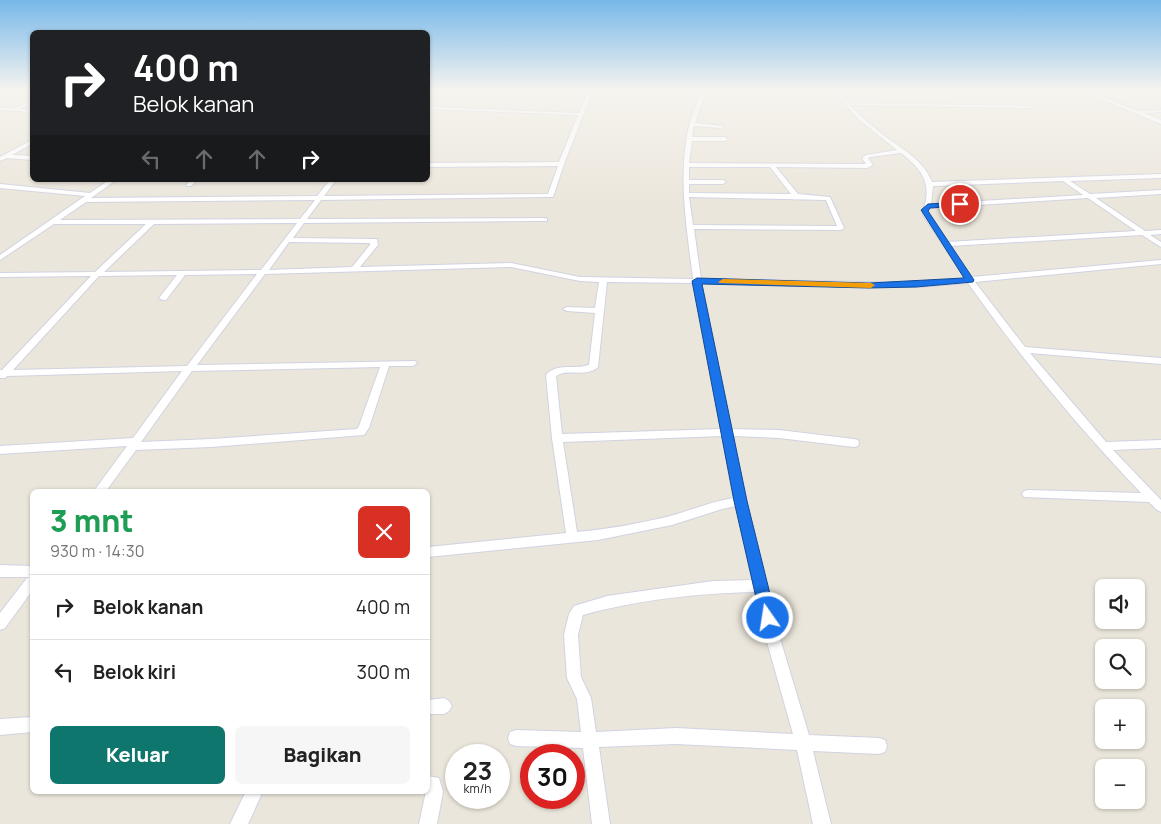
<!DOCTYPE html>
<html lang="id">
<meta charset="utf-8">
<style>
:root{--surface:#fff;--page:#f6f6f6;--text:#222;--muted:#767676;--line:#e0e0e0;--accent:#0f766e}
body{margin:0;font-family:Manrope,sans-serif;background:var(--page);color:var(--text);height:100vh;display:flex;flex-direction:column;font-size:19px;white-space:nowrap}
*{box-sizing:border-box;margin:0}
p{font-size:16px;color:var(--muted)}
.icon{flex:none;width:28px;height:28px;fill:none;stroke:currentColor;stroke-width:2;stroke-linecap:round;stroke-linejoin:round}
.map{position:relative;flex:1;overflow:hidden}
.drawer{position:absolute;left:30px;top:489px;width:400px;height:305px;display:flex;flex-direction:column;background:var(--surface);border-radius:8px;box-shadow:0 1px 4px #0004}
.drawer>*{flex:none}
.top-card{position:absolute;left:30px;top:30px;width:400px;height:152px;border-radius:8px;box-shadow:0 1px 4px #0004;background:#202124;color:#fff;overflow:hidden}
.tools{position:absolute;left:1095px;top:579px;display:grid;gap:10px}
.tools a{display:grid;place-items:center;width:50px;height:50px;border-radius:8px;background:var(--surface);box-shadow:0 1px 4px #0004;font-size:25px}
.speed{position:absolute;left:445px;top:744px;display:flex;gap:10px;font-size:25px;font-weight:700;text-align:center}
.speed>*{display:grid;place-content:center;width:65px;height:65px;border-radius:50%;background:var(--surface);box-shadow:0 1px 4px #0004;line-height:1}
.speed small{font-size:12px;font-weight:400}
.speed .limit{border:8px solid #d22;background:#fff;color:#111}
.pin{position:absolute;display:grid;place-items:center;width:42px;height:42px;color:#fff;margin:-21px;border:2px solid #fff;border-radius:50%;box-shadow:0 1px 5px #0007}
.me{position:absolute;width:55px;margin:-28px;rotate:347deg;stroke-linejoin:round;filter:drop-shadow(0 0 4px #0008)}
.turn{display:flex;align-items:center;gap:18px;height:105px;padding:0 20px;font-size:22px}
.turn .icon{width:65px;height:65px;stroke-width:2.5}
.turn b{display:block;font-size:35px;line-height:42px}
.lanes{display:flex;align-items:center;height:48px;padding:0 20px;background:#0003;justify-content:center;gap:25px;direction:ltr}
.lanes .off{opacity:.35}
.round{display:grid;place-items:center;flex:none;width:52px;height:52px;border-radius:8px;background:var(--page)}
.head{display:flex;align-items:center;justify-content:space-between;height:85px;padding:0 20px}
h1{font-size:30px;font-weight:800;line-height:38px;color:#1e9e55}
.primary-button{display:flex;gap:10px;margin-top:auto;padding:10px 20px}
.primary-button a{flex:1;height:58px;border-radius:8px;background:var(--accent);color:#fff;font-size:20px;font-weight:800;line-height:58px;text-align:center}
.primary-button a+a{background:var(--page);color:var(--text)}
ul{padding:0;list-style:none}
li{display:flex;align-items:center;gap:15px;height:65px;padding:0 20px;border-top:1px solid var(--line)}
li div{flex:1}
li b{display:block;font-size:19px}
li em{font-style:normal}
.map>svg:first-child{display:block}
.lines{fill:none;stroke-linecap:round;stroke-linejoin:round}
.minor-casing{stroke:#d1d2e2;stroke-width:2}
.minor{fill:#fff;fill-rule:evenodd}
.route{fill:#1a73e8;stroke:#114b97}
.slow{fill:#f59e0b}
</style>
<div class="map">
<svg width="1161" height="824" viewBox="0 0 1161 824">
<rect width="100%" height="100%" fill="#ebe6db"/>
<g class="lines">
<g class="minor-casing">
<path id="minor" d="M28,90H32L30,92L32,93V95L23,94V92Z
M589,90H593L564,164L553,197L321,200L307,219L545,218L547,219V221L304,223L293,238L377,239L378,245L360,267L511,263L580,277L693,279C687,229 678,180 688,130C691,117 697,103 702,90H706L695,123L724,126L721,128L694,126L692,137H725L728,139L725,141H692L689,163L866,164L862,158L866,155L897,150L857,118L833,90H837L847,103L1032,106L1030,108L850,105C860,116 871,125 882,134C900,148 924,160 932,182L1161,174V178L1070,181L1090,194L1161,190V194L1096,198L1145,231L1161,230V234L1150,235L1161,242V247L1142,235L950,246L972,277L1161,260V264L975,282L1025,347L1161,358V364L1030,353L1106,442L1161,440V448L1113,450L1161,500V512L1157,510L1149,502L1024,497L1022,494L1024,491L1028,490L1141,493C1078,427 1020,357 968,283L917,287L701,283L731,429L779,430L854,439L858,440L859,443L858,446L854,447L779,438L733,436L749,513L779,635L809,735L879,738L885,740L887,746L885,752L879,754L813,751L831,824H813L797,750L676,744L599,747L610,824H592L583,748L516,746L510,744L508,738L510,732L516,730L581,732L577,699L567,678L564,635L569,614L574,606L607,596L713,581L753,580L736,506L722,509L672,525L598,540L428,557V547L566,533L552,438L546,375C557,362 574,370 589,365L595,313L567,311L563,309L567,307L595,308L599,282L580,281L511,267L265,274L197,365L415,361L417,363L415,365L412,366H389L369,428L364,435L211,447L136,450L106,491H94L127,446L0,454V446L133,438L182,371L7,376L5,378H0V370H2L91,276L0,277V273L95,272L146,224H54L0,260V255L85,196L0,188V184L90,193L109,180H116L91,198L317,196L330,180H336L324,196L548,194L558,166L428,167V163L559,162L578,115L428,109V107L579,113ZM901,153C916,165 930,178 926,200C925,206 922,209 923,215L965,278L917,283L701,279L694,229L841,230L844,228L830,197L798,194L776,167L867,168L873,165L868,158L870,157ZM689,167H770L791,194L689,193V184H723L726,182L723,180H689ZM1063,181L1083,195L931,204L933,186ZM689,197L826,200L837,226L693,225ZM1088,198L1136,231L947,242L929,215L928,210L930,208ZM315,200L300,219L60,220L86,202ZM297,223L261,270L104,272L154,224ZM289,242L370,243V245L352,267L269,270ZM257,274L187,366L13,370L99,276L177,275L159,298L163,300H166L185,275ZM607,282L694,283L721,429L562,434L556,376C568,368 586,378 598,367ZM380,367L359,426L357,429L211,439L141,442L192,371ZM722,436L734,498C713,501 694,509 674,515C643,523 609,529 577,532L563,442ZM755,592L765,635L793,734L676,728L596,732L591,698L581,677L578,635L583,615C636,600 700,593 755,592Z
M1079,90H1085L1138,111L1161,110V112L1144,113L1161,120V124Z
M32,101V103L19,109L32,110V112L0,110V108H15Z
M30,141H32V144L12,155L32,156V160L7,158L0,161V157Z
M191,180H197L191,186H187L186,185Z
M0,565L32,566V591L5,628L0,630V613L27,578L31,577H0Z
M444,698L449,701L452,706L449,711L444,714H428V700Z
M32,717V732L0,735V719Z
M428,776L439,778L443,792L437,824H419L426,791H428Z
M246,791H263L248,824H230Z"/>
</g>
<use href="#minor" class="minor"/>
</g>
<linearGradient id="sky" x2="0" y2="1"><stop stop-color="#77b8ea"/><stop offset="0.44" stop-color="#f6f4ef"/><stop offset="1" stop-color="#f6f4ef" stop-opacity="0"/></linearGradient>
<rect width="1161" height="205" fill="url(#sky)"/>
<path class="route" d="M963,202L964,204L960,206L930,208L928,211L974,280L973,282L916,287L869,288L702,284L747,501L776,618L773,624L768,626L762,624L734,501L692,281L697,278L869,283L964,278L921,210L928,204Z"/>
<path class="slow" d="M723,279L871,283L875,285L871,288L720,283L718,282Z"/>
</svg>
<div class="tools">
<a><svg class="icon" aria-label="sound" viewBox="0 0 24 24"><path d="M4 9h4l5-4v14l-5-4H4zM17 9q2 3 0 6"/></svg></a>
<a><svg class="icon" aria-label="search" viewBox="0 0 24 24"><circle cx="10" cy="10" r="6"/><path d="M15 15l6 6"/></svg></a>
<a>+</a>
<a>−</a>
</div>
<div class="speed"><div>23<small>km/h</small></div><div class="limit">30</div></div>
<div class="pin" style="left:960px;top:204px;background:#d93025"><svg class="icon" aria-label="arrive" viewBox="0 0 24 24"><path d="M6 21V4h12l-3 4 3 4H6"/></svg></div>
<svg class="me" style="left:768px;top:618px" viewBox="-20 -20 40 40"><circle r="17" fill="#1a73e8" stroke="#fff" stroke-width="3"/><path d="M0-11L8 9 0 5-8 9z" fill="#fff"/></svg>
<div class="top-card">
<div class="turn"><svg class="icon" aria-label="right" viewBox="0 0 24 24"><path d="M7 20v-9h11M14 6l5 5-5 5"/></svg><div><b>400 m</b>Belok kanan</div></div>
<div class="lanes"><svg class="icon off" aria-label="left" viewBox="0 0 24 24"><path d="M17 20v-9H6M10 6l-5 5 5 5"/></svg><svg class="icon off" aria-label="ahead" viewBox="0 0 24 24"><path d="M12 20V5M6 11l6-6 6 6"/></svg><svg class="icon off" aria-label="ahead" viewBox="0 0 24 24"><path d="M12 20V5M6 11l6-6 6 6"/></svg><svg class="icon" aria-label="right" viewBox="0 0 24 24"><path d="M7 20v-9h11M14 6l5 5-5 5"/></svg></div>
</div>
<section class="drawer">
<div class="head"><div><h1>3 mnt</h1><p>930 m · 14:30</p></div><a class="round" style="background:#d93025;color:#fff"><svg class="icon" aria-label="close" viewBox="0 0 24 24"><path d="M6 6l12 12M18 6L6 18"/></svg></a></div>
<ul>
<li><svg class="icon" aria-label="right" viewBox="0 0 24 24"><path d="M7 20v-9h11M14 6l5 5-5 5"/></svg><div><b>Belok kanan</b></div><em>400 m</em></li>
<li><svg class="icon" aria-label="left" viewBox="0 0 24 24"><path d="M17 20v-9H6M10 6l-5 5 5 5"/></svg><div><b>Belok kiri</b></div><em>300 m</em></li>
</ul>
<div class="primary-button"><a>Keluar</a><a>Bagikan</a></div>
</section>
</div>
